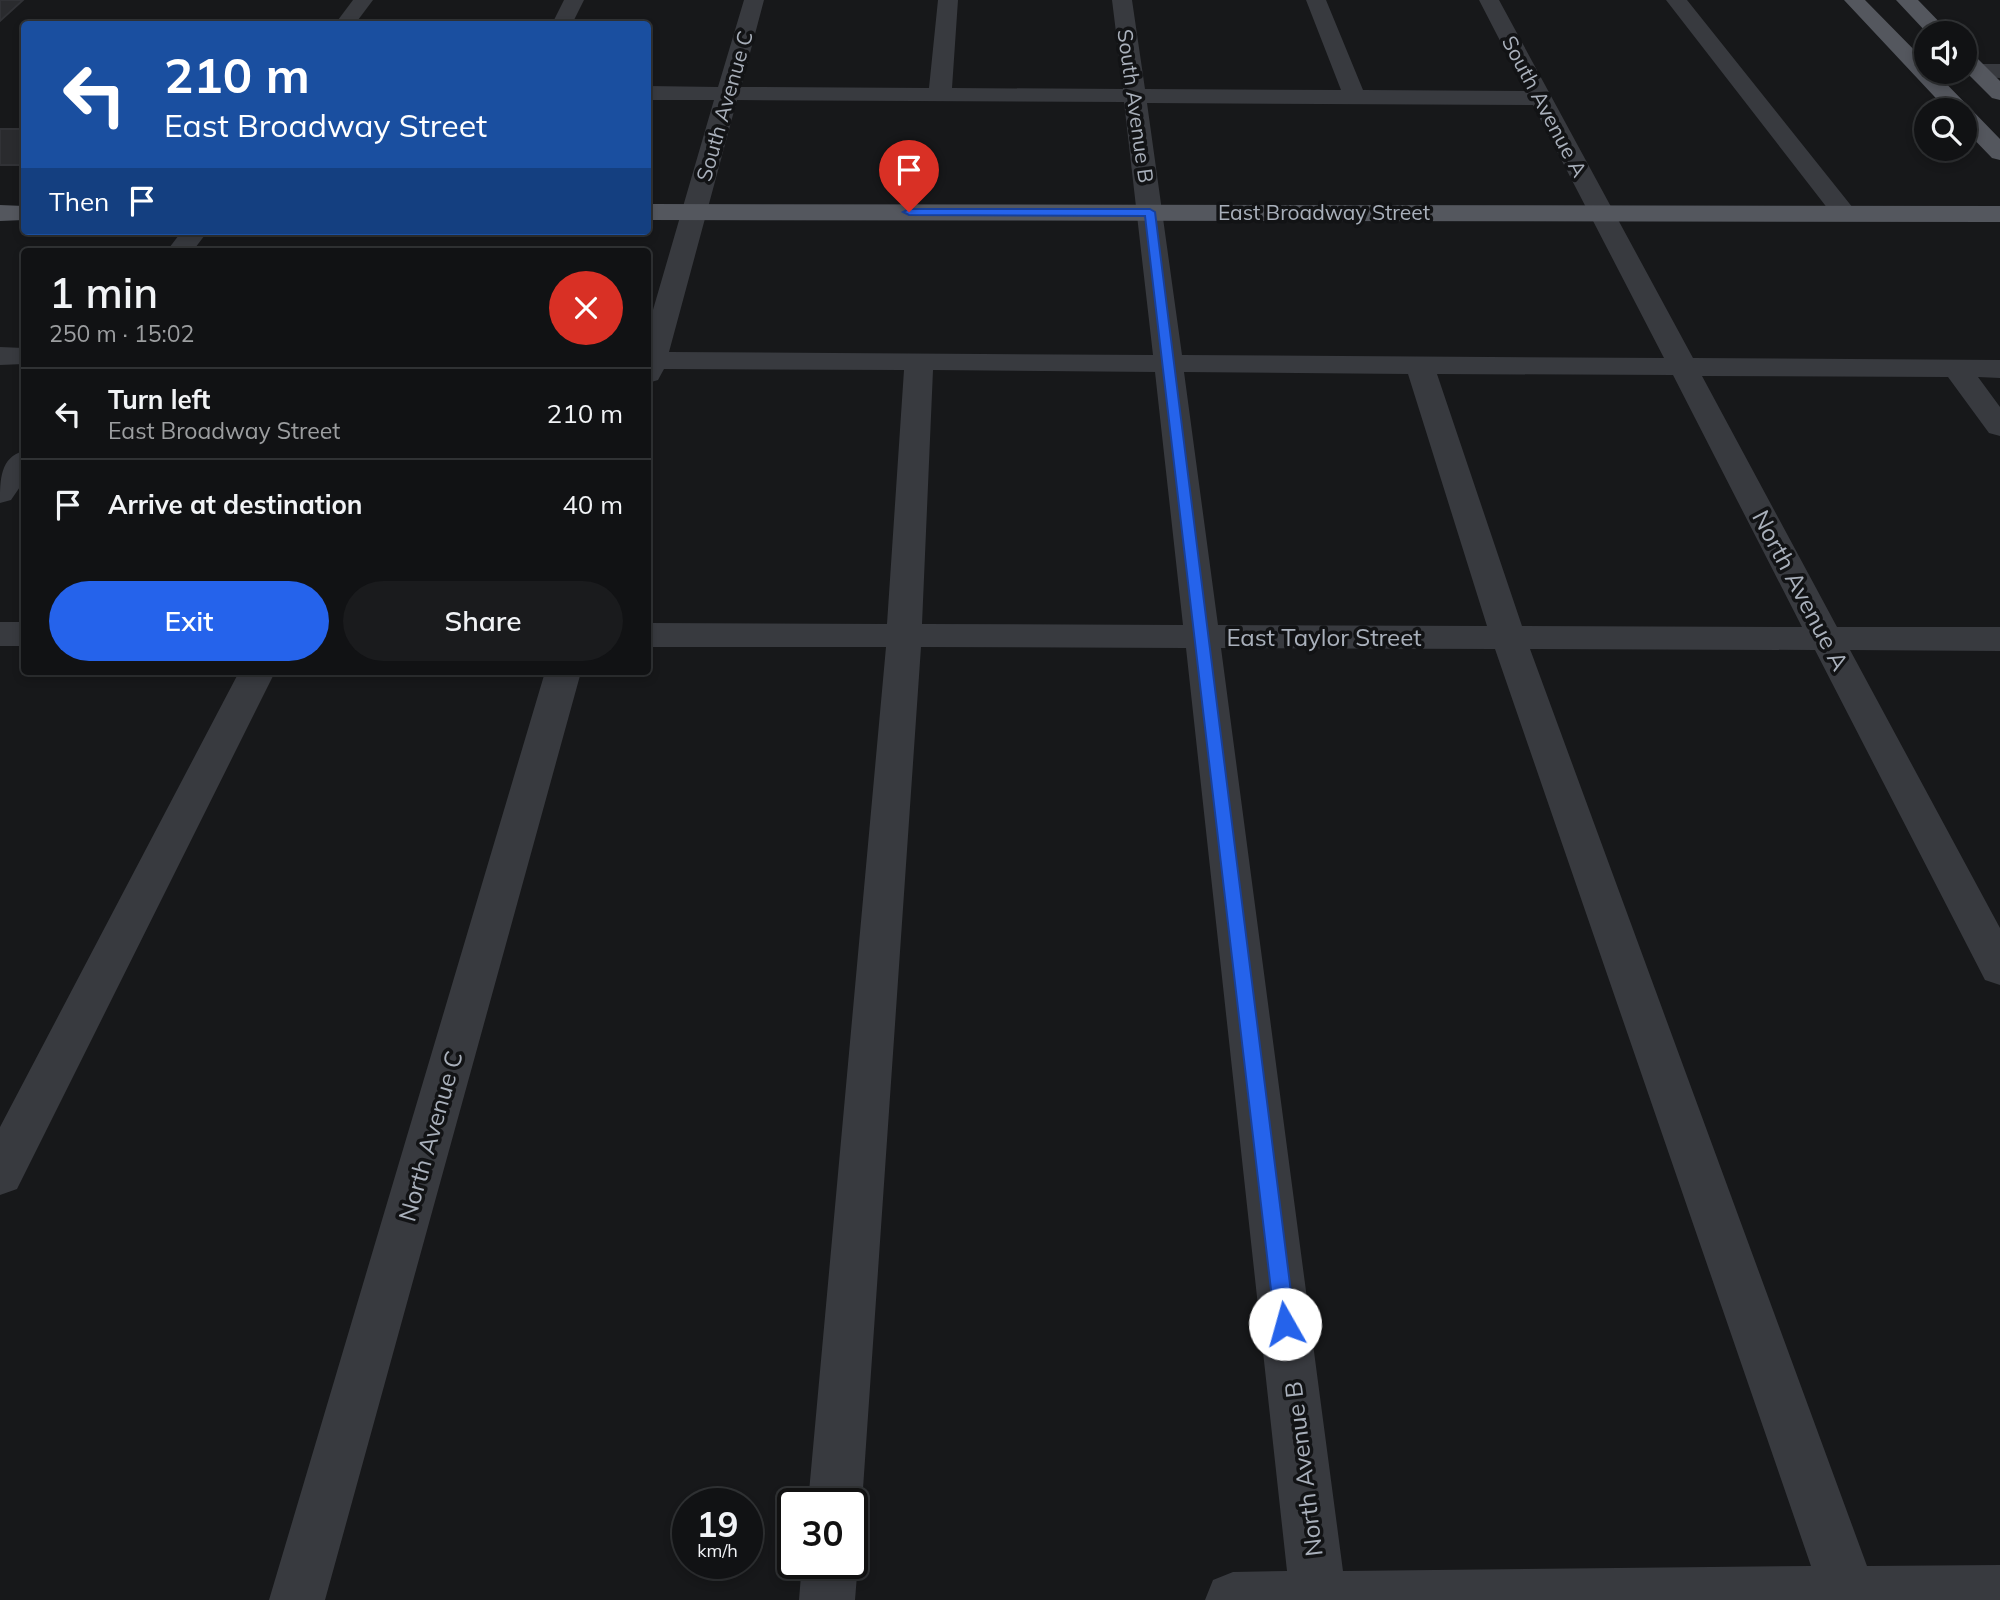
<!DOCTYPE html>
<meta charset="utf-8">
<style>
:root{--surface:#111214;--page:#1a1b1d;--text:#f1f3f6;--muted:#9c9ea0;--line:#303234;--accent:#2563eb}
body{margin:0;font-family:Mulish,sans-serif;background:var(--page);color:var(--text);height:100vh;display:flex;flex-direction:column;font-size:26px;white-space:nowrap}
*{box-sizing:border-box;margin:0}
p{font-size:23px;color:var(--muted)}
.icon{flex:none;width:38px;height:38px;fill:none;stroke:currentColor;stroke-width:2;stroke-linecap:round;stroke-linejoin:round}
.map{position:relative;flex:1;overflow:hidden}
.drawer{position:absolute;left:21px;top:248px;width:630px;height:427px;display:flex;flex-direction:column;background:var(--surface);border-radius:7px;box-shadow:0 4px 10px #0003,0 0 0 2px var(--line)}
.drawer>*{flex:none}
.top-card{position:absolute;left:21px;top:21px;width:630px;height:214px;border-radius:7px;box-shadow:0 4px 10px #0003,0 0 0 2px var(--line);background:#1a4fa0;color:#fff;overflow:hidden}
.controls{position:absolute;left:1914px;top:21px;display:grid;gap:14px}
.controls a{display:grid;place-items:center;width:63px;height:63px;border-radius:50%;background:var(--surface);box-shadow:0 4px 10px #0003,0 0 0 2px var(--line);font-size:35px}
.speed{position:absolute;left:672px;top:1488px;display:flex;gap:14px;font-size:35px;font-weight:700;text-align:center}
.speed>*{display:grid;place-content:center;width:91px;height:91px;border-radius:50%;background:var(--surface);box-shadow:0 4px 10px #0003,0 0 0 2px var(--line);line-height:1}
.speed small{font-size:18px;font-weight:400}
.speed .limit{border:4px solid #111;border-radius:10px;background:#fff;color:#111}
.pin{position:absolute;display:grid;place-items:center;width:60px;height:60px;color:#fff;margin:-72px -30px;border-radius:50% 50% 50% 0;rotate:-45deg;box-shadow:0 0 7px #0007}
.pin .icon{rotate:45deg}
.me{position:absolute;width:77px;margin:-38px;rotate:353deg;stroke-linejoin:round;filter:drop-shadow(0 0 5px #0008)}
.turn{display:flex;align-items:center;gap:24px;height:147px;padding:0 28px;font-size:32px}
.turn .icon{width:91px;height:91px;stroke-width:2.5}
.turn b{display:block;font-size:49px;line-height:60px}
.then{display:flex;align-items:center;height:66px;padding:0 28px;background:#0003;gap:14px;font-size:26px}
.round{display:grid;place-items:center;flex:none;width:74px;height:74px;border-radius:37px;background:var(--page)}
.headline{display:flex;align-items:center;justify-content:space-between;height:119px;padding:0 28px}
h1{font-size:42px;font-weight:600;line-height:52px}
.action{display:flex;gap:14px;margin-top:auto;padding:14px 28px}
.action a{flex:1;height:80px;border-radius:42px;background:var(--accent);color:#fff;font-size:28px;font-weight:600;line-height:80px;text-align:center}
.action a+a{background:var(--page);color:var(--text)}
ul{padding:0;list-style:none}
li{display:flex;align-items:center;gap:21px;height:91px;padding:0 28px;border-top:2px solid var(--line)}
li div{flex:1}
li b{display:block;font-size:26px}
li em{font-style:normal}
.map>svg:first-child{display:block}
.building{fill:#2a2b2e;stroke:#313236;stroke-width:2}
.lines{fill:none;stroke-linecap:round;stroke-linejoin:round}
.minor{fill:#383a3f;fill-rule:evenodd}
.major{fill:#54575e;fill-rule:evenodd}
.route{fill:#2563eb;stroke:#184099;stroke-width:2}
.labels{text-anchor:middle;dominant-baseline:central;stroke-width:7;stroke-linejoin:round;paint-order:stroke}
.far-street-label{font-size:21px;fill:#a9b0bb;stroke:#121315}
.street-label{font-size:24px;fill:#a9b0bb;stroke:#121315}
</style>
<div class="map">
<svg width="2000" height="1600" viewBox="0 0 2000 1600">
<rect width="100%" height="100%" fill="#17181a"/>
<path class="building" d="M0,0H23L0,21Z
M0,129H24V165H0Z"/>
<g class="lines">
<path class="minor" d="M353,0H373L355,24H335Z
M564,0H584L572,24H552Z
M744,0H764L741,87L929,88L938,0H958L952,88L1123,89L1112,0H1132L1145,89L1341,90L1306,0H1326L1363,90L1526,91L1479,0H1499L1693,358L2000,360V378L1978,377L2000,407V436L1989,433L1948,377L1702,376L1837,627H2000V651L1850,650L2000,928V985L1985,980L1815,650L1530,649L1867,1566L2000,1565V1600H1205L1213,1580L1233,1572L1287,1571L1186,648L921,647L862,1503L852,1523V1503H808L886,647H648V623L887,624L904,370L664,369L658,380L648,383V327L714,100H648V86L718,87ZM737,100L1124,102L1153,355L669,352ZM1147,103L1533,105L1664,358L1182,355ZM933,370L1155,372L1183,625L922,624ZM1184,372L1408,374L1487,626L1218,625ZM1437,374L1673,375L1802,627L1522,626ZM1221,648L1495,649L1811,1566L1343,1571Z
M1666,0H1687L1853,208L1857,213L1853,218L1844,221L1835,218Z
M1977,64H2000V78L1969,76L1966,71L1969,66Z
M182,231H208L192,252H166Z
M0,347L24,348V364L0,365Z
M24,451V481L11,500L0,503C0,480 0,457 24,451Z
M0,622H24V646H0Z
M239,672H275L17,1189L0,1195V1127Z
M545,672H581L325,1600H269Z
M852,1549L858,1563L855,1600H799L802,1563H852Z"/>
<path class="major" d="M1844,0H1865L1927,63V72H1935L2000,139V160L1992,158L1965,130V110H1947Z
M1896,0H1918L1950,33H1927Z
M1965,53L1973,54L2000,81V100L1992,98L1965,71Z
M648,204L2000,206V222L648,220Z
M0,205L24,206V220L0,221Z"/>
</g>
<path class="route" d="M1150,209L1155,212L1295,1324L1292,1331L1285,1334L1278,1331L1275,1324L1145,216L909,215L903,212L909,209Z"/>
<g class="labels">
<g class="far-street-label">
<text transform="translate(724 106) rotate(-74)">South Avenue C</text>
<text transform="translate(1136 106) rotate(82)">South Avenue B</text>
<text transform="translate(1545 106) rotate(62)">South Avenue A</text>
<text x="1324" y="212">East Broadway Street</text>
</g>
<g class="street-label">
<text transform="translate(1801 590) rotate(62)">North Avenue A</text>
<text x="1324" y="637">East Taylor Street</text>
<text transform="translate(430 1136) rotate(-74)">North Avenue C</text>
<text transform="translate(1303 1469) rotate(-97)">North Avenue B</text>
</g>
</g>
</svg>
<div class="controls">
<a><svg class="icon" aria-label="sound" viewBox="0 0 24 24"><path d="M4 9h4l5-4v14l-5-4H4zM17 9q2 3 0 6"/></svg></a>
<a><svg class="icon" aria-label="search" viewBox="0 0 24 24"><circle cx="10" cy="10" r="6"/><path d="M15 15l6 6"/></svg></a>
</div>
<div class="speed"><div>19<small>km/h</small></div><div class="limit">30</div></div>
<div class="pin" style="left:909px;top:212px;background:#d93025"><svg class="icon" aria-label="arrive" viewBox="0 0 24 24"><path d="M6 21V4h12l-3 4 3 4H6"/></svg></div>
<svg class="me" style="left:1285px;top:1324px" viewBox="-20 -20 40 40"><circle r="19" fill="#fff"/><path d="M0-13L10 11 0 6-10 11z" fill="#2563eb"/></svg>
<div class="top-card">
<div class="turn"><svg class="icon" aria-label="left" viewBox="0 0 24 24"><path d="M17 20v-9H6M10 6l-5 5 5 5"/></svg><div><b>210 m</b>East Broadway Street</div></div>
<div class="then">Then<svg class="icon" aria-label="arrive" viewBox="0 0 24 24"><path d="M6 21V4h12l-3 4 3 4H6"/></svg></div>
</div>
<section class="drawer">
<div class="headline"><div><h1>1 min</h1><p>250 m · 15:02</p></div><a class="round" style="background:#d93025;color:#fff"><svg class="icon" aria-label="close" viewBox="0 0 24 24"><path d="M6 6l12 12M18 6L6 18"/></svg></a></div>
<ul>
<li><svg class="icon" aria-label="left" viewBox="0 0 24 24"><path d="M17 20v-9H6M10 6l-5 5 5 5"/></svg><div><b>Turn left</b><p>East Broadway Street</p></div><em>210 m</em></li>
<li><svg class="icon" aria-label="arrive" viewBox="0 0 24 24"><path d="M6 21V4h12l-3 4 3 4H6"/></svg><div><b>Arrive at destination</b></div><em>40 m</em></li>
</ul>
<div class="action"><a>Exit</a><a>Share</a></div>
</section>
</div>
